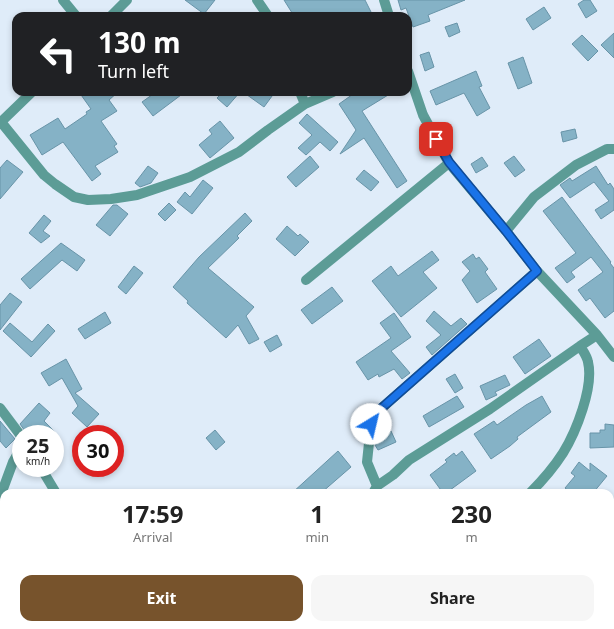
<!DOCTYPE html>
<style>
:root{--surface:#fff;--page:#f6f6f6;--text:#222;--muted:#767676;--accent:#77532c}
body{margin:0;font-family:"Noto Sans",sans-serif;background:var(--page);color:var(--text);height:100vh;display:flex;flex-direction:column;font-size:15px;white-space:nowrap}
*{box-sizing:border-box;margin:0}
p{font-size:13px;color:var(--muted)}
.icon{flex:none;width:22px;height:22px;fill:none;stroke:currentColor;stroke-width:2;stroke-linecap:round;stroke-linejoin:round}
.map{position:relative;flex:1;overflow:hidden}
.details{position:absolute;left:0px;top:489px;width:614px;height:140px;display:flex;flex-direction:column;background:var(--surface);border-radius:12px 12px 0 0;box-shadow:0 2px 6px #0003}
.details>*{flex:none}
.guide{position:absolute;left:12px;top:12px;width:400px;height:84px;border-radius:12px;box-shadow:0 2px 6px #0003;background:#202124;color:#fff;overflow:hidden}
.speed{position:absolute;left:12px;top:425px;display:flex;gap:8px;font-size:20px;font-weight:700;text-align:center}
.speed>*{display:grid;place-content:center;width:52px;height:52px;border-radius:50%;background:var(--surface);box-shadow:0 2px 6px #0003;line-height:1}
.speed small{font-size:10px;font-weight:400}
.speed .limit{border:6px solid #d22;background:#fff;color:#111}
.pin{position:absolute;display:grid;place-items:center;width:34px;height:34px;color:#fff;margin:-17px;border-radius:8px;box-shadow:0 2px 6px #0006}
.me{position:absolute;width:44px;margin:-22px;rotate:36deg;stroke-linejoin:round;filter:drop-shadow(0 0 3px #0008)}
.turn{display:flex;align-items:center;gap:14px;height:84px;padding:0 20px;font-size:18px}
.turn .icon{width:52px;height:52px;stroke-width:2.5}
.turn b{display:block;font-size:28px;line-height:34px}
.eta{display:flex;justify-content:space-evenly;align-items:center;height:68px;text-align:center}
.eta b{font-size:24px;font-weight:700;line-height:28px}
.cta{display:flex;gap:8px;margin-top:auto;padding:8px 20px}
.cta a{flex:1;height:46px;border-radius:12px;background:var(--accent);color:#fff;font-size:16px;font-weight:700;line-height:46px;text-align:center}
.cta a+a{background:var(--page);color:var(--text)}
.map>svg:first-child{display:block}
.building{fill:#85b2c6;stroke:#6894a8}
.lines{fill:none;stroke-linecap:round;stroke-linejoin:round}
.minor{stroke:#5c9c96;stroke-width:10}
.route-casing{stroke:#114b97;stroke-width:10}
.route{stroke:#1a73e8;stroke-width:7}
</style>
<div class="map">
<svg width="614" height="629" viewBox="0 0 614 629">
<rect width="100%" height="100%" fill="#dfecf9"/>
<path class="building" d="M185,0H215L204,14Z
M284,0H365L373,16H294Z
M398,0H465L428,15L430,21L413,27L406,8L401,10Z
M584,0H590L597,11L586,18L578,4Z
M544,7L551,18L533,30L526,19Z
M457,23L460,32L449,37L445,27Z
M614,33V58L601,45Z
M582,35L598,51L588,61L572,44Z
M429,52L434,67L425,71L420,55Z
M523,57L532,83L518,89L508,63Z
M476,71L482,86L479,87L490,108L477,116L464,93L436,105L430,91Z
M79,92H118L109,100L117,111L101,121L117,144L114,146L118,152L95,166L101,174L92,181L63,142L42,155L30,135L58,118L65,129L87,114L86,112L91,109Z
M156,92H185L153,116L142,102Z
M223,92H240L227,107L217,98Z
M243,92H275L264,107Z
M356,92H393L362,111L407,181L397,188L364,138L340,154L356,130L339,104Z
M307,114L338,142L330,151L320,142L306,155L298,148L312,135L299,123Z
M220,121L234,138L210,158L199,145L212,134L209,130Z
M575,129L577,138L563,142L561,132Z
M310,156L319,167L296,187L287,177Z
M514,156L525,170L515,177L504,163Z
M482,157L488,166L476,173L471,164Z
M7,160L23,172L0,199V168Z
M148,166L158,173L151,183L140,187L135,183Z
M596,166L608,185L610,183L614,189V210L601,219L595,210L609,201L594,182L570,198L560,185L570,178L572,181Z
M364,170L379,182L371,191L356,179Z
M203,180L213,188L192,214L177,202L185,192L190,197Z
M562,197L611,262L610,263L614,268V311L605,318L590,298L586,301L578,290L603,272L591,257L571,272L575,277L567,283L555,268L576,253L543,211Z
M169,203L176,210L165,221L158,214Z
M113,205H117L128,214L110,236L96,225Z
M245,213L252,221L237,236L239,238L208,268L254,307L246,316L259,339L249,344L238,325L226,338L187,303L188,301L173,287L199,257Z
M44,215L51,221L43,231L50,236L41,243L29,233Z
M287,226L298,236L300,234L309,242L295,256L276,239Z
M61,243L85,260L77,271L62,260L30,289L21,279Z
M432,251L439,260L423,272L437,288L401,317L372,281L391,266L398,276Z
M473,254L476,259L479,257L488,269L485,272L497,289L477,303L462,280L470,271L462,262Z
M134,266L143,273L126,294L118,287Z
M332,287L343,301L312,324L301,310Z
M10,293L22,302L0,330V305Z
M434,311L451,326L461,318L467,324L432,355L426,347L441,335L426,321Z
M105,312L111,323L85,339L78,329Z
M394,313L411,337L391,351L410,373L402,379L394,369L379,377L378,374L368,380L356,362L391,338L380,323Z
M10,323L32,342L48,324L55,331L31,357L3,331Z
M277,335L282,345L270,352L264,342Z
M539,339L551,356L525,374L513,357Z
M66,359L82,389L75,393L99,414L87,427L72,413L78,406L62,378L49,386L41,373Z
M455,374L463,388L455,393L446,379Z
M505,375L510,385L495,392L497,395L486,400L480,386Z
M457,396L464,407L429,427L423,416Z
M542,396L551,412L517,437L518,439L510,446L491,459L474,434L494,421L497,425L526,405Z
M39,403L50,413L44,421L57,434H27L20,424Z
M0,421L15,439L6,448L0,441Z
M605,424L614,425V447L590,448V433H600V430H605Z
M215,430L225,442L216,450L206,438Z
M391,431L396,442L378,450L375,445L376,438Z
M338,451L351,467L321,493H292Z
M462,451L476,471L446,493H443L430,475L447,462L445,460L454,453L456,456Z
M579,462L590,471V463L607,476L593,493H571L565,488L575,476L571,473Z"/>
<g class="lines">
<path class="minor" d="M63,0L76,16
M257,0L268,16
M384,0L389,16
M111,16L127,0
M408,71L423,115L449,163L506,231L537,271L597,335L614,357
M300,92L305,104
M1,122L44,175L55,184L74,197L88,200L111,199L137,195L190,177L239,152L268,130L305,104L333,92
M0,123L32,92
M506,231L534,197L576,165L607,149H614
M306,280L449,163
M0,408L21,436
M41,468L56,493
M377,486L367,462L371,424L376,413L537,271
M373,493L377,486L393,475L409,460L490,409L580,346L597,335
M530,493C542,481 554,467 563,453C576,432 594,387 588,362C587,356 583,351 580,346
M0,497L13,462L21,448
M610,591L614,587
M241,625L245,629
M109,629L113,625
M404,629L408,625
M579,629L582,625"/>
</g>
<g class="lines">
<g class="route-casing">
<path id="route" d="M371,424L376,413L537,271L506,231L449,162L436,139"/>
</g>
<use href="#route" class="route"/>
</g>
</svg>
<div class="speed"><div>25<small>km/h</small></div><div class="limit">30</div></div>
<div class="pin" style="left:436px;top:139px;background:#d93025"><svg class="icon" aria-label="arrive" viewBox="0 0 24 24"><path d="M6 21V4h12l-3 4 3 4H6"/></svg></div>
<svg class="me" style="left:371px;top:424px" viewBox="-20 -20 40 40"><circle r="19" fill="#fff"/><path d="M0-13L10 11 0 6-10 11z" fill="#1a73e8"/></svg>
<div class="guide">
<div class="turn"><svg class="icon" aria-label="left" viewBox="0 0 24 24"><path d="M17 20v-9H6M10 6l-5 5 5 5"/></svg><div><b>130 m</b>Turn left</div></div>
</div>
<section class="details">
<div class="eta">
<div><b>17:59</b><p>Arrival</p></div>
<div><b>1</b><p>min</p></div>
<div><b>230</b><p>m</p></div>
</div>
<div class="cta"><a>Exit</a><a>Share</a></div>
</section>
</div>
